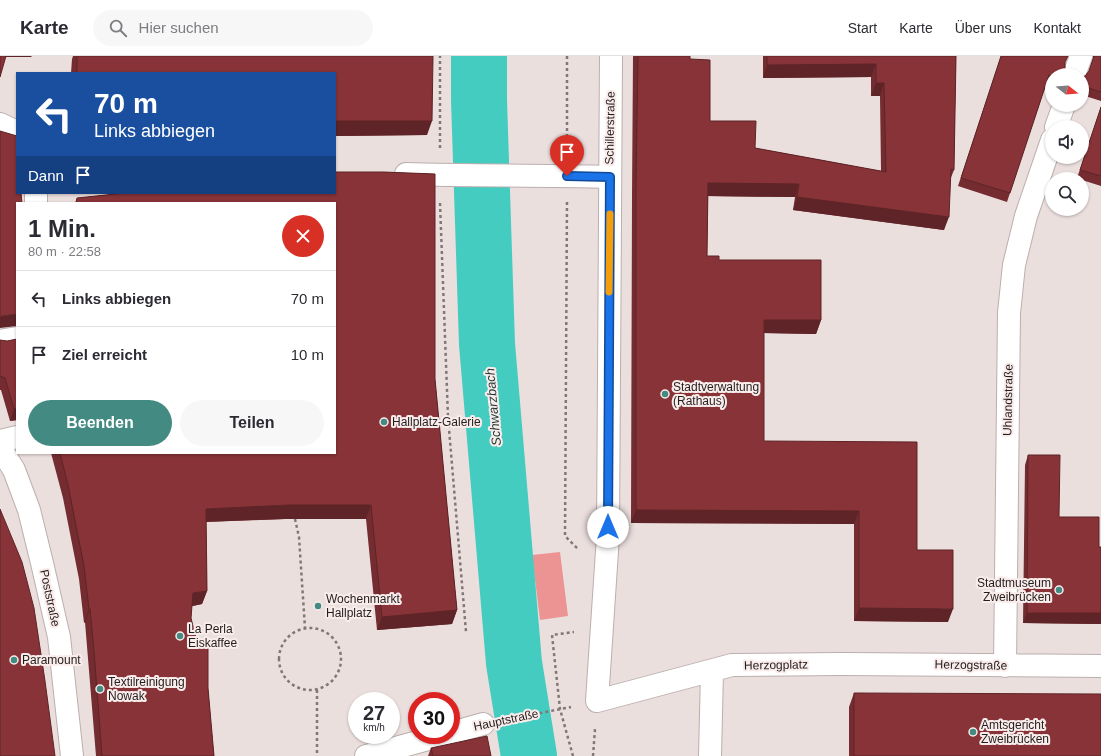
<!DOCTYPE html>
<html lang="de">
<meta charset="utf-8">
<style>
:root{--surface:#fff;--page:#f7f7f7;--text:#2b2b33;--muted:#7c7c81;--line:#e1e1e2;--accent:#438a83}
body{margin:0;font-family:Arial,sans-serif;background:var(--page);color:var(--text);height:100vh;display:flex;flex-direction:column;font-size:15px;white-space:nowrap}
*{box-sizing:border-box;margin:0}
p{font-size:13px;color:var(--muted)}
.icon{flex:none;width:22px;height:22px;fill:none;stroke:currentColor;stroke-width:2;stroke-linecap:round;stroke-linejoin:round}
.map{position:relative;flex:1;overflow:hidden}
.drawer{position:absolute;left:16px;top:146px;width:320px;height:252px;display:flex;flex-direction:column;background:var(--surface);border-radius:0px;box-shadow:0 1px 3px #0004}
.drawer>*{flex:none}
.guide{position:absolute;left:16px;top:16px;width:320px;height:122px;border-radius:0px;box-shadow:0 1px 3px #0004;background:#1a4fa0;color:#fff;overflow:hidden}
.needle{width:26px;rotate:107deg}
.fabs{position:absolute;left:1045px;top:12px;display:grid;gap:8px}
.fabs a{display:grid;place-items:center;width:44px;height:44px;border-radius:50%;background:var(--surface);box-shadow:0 1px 3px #0004;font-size:20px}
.speed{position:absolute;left:348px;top:636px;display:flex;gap:8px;font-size:20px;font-weight:700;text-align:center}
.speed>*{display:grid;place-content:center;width:52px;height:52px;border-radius:50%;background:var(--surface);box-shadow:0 1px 3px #0004;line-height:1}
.speed small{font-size:10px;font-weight:400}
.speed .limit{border:6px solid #d22;background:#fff;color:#111}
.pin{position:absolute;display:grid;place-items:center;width:34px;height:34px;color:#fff;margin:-41px -17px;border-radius:50% 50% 50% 0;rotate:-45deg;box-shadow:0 0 4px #0007}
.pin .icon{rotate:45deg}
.me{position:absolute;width:44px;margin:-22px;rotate:0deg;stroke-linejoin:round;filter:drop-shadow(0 0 3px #0008)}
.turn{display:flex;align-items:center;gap:14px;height:84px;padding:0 12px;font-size:18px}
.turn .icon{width:52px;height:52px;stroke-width:2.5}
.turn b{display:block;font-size:28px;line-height:34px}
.then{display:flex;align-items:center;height:38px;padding:0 12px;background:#0003;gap:8px;font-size:15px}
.round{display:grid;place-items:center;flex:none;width:42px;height:42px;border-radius:21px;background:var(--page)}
.summary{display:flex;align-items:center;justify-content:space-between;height:68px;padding:0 12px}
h1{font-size:24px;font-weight:700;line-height:30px}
.primary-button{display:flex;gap:8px;margin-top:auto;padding:8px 12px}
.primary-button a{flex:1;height:46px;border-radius:24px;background:var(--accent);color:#fff;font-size:16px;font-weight:700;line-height:46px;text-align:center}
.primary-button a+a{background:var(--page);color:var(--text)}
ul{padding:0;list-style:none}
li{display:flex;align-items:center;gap:12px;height:56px;padding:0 12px;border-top:1px solid var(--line)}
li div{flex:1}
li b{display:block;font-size:15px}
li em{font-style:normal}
header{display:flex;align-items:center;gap:24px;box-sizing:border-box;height:56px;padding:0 20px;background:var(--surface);border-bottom:1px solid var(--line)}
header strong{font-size:19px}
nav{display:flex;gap:22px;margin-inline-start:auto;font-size:14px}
.search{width:280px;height:36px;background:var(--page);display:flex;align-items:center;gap:10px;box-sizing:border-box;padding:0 14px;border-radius:22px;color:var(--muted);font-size:15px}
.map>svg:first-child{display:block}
.green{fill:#ec9494}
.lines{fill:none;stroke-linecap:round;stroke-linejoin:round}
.river{stroke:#44ccc1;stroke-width:56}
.minor-casing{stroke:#bbafae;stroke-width:24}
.path{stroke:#807877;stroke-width:2.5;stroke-dasharray:3 3;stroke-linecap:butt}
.minor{stroke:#fff;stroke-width:22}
.wall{fill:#742c30}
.shaded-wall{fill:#5e2427}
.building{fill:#873338;stroke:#5e2427}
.route-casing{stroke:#114b97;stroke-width:10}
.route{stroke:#1a73e8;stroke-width:7}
.slow{stroke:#f59e0b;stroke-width:7}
.poi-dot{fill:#438a83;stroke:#f9eceb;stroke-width:1.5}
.labels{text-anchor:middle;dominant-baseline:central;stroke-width:4;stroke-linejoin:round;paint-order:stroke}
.street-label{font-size:12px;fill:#231e1e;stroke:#f9eceb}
.poi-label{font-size:12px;fill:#231e1e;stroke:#f9eceb;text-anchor:start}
.water-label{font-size:13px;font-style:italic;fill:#1e3432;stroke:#f9eceb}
</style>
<header>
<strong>Karte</strong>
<div class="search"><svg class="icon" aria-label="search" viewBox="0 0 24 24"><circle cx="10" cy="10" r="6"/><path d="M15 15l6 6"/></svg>Hier suchen</div>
<nav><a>Start</a><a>Karte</a><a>Über uns</a><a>Kontakt</a></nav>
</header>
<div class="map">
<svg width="1101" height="700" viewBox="0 0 1101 700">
<rect width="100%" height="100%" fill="#ebdfde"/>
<path class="green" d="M560,496L568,560L540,564L532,499Z"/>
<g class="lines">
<path class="river" d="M479,0V44L487,288L514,607L529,700"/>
<g class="minor-casing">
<path id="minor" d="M611,0L608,480L597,645L732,609L841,608L1101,610
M1074,19L1081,0
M0,68L17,76
M1056,71L1064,49
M406,118C474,120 542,119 610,121
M36,137V147
M0,285L17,282
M0,385L17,381
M0,391L14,414L29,454L42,507L59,581L72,700
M1005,610L1009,257L1014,209L1026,160L1052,84
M451,677L483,668
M366,700L443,679
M710,700L712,615"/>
</g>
<path class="path" d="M567,0V93
M440,92V0
M567,146L565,480L579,494
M440,147L448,361L466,576
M295,463L299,481L305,572
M279 603a31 31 0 1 1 62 0a31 31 0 1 1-62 0Z
M317,634V700
M510,663L571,651
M573,700L560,653L552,579L574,576
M593,700L595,673"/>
<use href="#minor" class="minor"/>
</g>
<path class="wall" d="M73,0H433L427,79L335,80V17H71L72,3Z
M633,0H690V3L710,65L755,92L881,115L880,40H871V21L763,22V0H956L954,114L950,124L944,174L793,154L795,141L708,140L707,200L719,204L821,264L816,278L764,277V385L917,494L948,566L854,565V468L631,467L632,140Z
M1001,0L1052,19V29L1046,28L1007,146L958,130Z
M1093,0H1101V45L1082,39V21L1085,20L1089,15L1093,4Z
M1101,51V130L1082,124V123L1077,122Z
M335,116H383L435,118V323L457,554L452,568L377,574L366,463H285L206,466L207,535L202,548L192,550L191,562L197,587L208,586V632L214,700H96L85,566L84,567L79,523L63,442L51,397H335V147H75L77,142L125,137H335Z
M0,284L17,364L10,365L1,334H0Z
M1028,399L1059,461L1099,491H1101V568L1023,567L1025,409Z
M854,637L1101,700H849V651Z
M431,692L491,700H428Z"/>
<path class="shaded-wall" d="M5,0H32L31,1H5Z
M876,8L871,21L763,22L767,9Z
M876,27H884L880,40H871Z
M335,65H432L427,79L335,80Z
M708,127L799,128L795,141L703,140Z
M797,141L949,161L944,174L793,154Z
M17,258V270L0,272V262L2,260Z
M764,264H821L816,278L759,277Z
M17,352V364L10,365L14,353Z
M290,449H371L366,463H285L201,466L206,453Z
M636,454L859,455L854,468L631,467Z
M207,535L202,548L188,551L193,537Z
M859,552L953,553L948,566L854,565Z
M89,553H90L85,566L84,567Z
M457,554L452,568L377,574L382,561Z
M1027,557H1101V568L1023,567Z"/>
<path class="building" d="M0,0H6L0,21Z
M77,0H433L432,65H335V17H77Z
M638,0H690V3L710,4V65H756L755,92L886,116L884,27H876V8L767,9V0H956L954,114L951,113L949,161L797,141L799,128L708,127L707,200H719V204H821V264H764V385L917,386V494H953V553L859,552V455L636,454V127Z
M1001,0H1068L1065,6V12L1068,19H1052V20L1049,19L1010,137L961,122Z
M1094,0H1101V36L1082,30V21L1085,20L1089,15Z
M1101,51V120L1080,114Z
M0,75L17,80V137H21L22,147H17V258L2,260L0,262Z
M335,116H383L435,118V323L457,554L382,561L371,449H290L206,453L207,535L193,537L191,562L197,587L208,586V632L214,700H102L94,595L90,553H89L84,510L68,429L60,397H335V147H76L77,142L125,137H335Z
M17,283V352L14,353L5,322L0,320V284L7,285Z
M1028,399H1060L1059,461H1099V491H1101V557H1027Z
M0,453L22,506L34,552L45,625L55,700H0Z
M854,637L1101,638V700H854Z
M487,680L491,700H433L431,692Z"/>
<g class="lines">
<g class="route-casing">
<path id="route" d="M567,120L610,121L608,471"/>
</g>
<use href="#route" class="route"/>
<path class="slow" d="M609,236L610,158"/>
</g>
<g class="poi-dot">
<circle cx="665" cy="338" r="4"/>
<circle cx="384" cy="366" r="4"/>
<circle cx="1059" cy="534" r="4"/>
<circle cx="318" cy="550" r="4"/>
<circle cx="180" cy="580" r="4"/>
<circle cx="14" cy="604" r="4"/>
<circle cx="100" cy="633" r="4"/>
<circle cx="973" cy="676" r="4"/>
</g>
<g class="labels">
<g class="street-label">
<text transform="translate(610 72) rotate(-89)">Schillerstraße</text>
<text transform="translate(1008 344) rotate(-89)">Uhlandstraße</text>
<text transform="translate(50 542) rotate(78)">Poststraße</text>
<text transform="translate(776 609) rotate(-1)">Herzogplatz</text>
<text transform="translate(971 609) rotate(1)">Herzogstraße</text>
<text transform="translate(506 664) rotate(-12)">Hauptstraße</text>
</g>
<g class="poi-label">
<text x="673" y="331">Stadtverwaltung<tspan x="673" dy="14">(Rathaus)</tspan></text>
<text x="392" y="366">Hallplatz-Galerie</text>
<text x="1051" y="527" text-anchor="end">Stadtmuseum<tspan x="1051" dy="14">Zweibrücken</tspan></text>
<text x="326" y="543">Wochenmarkt<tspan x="326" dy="14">Hallplatz</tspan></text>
<text x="188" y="573">La Perla<tspan x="188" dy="14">Eiskaffee</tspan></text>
<text x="22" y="604">Paramount</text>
<text x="108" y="626">Textilreinigung<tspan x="108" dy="14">Nowak</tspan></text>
<text x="981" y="669">Amtsgericht<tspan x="981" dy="14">Zweibrücken</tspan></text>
</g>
<g class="water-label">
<text transform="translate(493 351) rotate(-95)">Schwarzbach</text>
</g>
</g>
</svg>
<div class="fabs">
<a><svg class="needle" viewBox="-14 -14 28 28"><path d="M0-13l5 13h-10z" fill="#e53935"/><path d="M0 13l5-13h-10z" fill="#7c7c81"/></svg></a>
<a><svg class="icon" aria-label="sound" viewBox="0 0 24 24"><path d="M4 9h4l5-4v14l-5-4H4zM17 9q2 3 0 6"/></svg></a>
<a><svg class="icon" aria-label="search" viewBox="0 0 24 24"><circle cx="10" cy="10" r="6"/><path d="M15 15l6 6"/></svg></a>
</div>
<div class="speed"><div>27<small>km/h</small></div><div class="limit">30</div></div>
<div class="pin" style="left:567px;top:120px;background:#d93025"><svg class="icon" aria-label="arrive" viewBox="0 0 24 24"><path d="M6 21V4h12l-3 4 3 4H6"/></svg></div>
<svg class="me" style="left:608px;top:471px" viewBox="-20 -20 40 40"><circle r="19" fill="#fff"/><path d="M0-13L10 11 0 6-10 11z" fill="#1a73e8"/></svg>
<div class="guide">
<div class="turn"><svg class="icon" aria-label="left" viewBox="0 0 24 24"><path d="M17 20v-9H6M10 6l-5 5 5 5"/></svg><div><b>70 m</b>Links abbiegen</div></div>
<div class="then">Dann<svg class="icon" aria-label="arrive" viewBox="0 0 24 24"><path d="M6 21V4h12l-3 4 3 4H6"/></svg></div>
</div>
<section class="drawer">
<div class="summary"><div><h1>1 Min.</h1><p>80 m · 22:58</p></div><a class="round" style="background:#d93025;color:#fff"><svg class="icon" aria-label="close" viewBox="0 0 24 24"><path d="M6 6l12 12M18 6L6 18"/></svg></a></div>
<ul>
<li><svg class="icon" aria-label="left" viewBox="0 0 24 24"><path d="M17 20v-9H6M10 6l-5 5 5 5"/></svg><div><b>Links abbiegen</b></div><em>70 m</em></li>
<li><svg class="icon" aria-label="arrive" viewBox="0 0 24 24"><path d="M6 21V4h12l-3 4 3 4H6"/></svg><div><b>Ziel erreicht</b></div><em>10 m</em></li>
</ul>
<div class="primary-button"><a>Beenden</a><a>Teilen</a></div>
</section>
</div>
